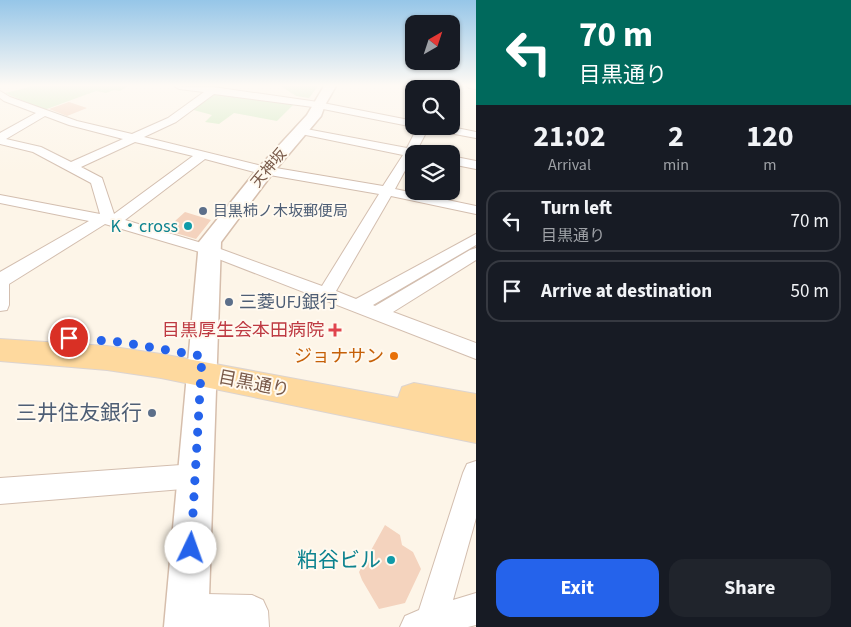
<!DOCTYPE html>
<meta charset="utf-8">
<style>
:root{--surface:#171b24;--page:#20242c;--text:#f1f3f6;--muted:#9ea1a6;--line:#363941;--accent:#2563eb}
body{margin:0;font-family:"Source Sans 3","Noto Sans JP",sans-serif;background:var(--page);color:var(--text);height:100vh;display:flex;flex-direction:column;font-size:19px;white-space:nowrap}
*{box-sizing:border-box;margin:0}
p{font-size:16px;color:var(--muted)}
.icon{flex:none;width:28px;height:28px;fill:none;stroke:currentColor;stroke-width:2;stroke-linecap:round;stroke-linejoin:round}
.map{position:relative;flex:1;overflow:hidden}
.drawer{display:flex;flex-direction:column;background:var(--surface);width:375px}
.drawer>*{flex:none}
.guide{background:#00695c;color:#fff;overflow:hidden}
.needle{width:32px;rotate:39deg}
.buttons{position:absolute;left:405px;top:15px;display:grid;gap:10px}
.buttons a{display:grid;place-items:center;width:55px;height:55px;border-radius:10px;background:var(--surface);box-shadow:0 1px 4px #0004;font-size:25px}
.pin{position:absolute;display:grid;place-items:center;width:42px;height:42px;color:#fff;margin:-21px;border:2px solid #fff;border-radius:50%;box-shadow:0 1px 5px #0007}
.me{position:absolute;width:55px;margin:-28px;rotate:3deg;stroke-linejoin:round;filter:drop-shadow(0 0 4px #0008)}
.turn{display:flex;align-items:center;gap:18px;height:105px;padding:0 20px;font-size:22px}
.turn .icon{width:65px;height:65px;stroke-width:2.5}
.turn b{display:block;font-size:35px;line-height:42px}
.eta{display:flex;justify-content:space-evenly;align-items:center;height:85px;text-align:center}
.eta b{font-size:30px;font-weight:700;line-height:35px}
.action{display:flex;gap:10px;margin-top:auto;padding:10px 20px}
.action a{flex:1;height:58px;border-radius:15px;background:var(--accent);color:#fff;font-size:20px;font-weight:700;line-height:58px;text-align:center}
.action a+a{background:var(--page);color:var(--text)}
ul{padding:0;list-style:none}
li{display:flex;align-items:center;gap:15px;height:62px;margin:0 10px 8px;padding:0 10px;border:2px solid var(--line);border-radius:15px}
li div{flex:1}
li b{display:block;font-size:19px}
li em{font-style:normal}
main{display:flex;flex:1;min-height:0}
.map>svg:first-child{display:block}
.green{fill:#d5ecc5}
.building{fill:#f4d3be}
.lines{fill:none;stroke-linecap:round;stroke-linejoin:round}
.street-casing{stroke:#d3beaf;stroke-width:2}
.secondary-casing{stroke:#d6beac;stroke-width:3}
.primary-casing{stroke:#dcd4d0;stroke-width:2}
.street{fill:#fff;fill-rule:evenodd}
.secondary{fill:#fff;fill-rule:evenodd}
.primary{fill:#fed99e;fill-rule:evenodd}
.route{stroke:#2563eb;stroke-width:9;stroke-dasharray:0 16.2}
.service-dot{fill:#5c6f8a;stroke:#fff9ef;stroke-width:2}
.culture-dot{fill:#0f9aa8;stroke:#fff9ef;stroke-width:2}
.health-dot{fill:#e0444e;stroke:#fff9ef;stroke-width:2}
.food-dot{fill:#e8710a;stroke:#fff9ef;stroke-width:2}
.labels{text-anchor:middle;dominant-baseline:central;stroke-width:4;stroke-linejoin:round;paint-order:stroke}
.far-street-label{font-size:15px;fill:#795a4a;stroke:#fff9ef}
.far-service-label{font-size:15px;fill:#4e5e75;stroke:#fff9ef;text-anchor:start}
.culture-label{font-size:18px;fill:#0d838f;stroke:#fff9ef;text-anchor:end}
.service-label{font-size:18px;fill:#4e5e75;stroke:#fff9ef;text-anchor:start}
.health-label{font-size:18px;fill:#be3a42;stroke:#fff9ef;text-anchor:end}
.food-label{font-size:18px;fill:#c56008;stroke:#fff9ef;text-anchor:end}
.street-label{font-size:18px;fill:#795a4a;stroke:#fff9ef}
.near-service-label{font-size:21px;fill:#4e5e75;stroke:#fff9ef;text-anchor:end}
.near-culture-label{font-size:21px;fill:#0d838f;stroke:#fff9ef;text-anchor:end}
</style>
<main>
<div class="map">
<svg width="476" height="627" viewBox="0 0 476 627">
<rect width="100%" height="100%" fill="#fdf5e8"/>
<path class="green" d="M34,86H128L120,91L114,90L106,93L96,91L44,110L5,93Z
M281,86H318L309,98L296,96Z
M213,93L294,104L277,121L234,113L219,124L205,122L212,115L190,109Z"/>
<path class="building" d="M69,102L87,108L67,116L49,109Z
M185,212L211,220L196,239L165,230Z
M385,525L400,535L402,545L413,552L421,569L405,603L379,609L362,580L359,572Z"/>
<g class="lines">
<g class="street-casing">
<path id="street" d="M174,86L213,87L318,102L414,121V126H418L414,127L313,107L214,94L176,122L144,137L258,165L383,186L403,155L301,134L296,131L301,128L407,148L418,126H447L476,132V138L428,129L417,150L423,154H414L395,189L476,206V214L391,196L336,291L356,299L476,234V245L373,305L375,306L470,250L476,248V260L393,312L476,343V359L203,253L105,224L9,284V305L7,310L0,311V272L89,221L0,203V195L100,214L91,183L33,152L0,144V133L36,113L4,101L0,98V91L10,97L77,121L132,134L168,118L204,92L179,89ZM45,116L69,125L123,139L71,162L41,147L6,139ZM135,142L193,156L114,214L102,178L81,167ZM205,159L258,173L379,194L322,286L215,247L125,220Z
M433,86H442L441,89H431Z
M467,86H476V89L469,88Z
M451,156L476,161V169L451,164Z
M476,461V518L453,600L476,593V625L468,627H400L405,616L419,610L463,473L467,464Z
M195,464L204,467L208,476L204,485L195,488L0,504V478Z
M206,594L252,595L263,600L268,611L269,627H175L173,623C180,607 190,601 206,594Z"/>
</g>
<g class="secondary-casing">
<path id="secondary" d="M324,86H336L325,105L321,116L272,174L221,242L208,627H164L199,242L260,166L307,115Z"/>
</g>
<g class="primary-casing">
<path id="primary" d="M0,339L107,346L161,354L398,398L402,387L414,383L476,394V443L161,378L107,370L0,361Z"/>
</g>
<use href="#street" class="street"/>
<use href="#secondary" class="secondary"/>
<use href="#primary" class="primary"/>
</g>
<linearGradient id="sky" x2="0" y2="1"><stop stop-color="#96c6e8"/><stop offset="0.49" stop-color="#fefaf5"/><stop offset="1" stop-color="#fefaf5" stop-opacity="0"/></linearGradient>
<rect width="476" height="174" fill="url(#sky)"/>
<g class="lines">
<path class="route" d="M69,338L120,342L202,356L191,548"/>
</g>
<g class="service-dot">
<circle cx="203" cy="211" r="5"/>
<circle cx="229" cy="302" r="5"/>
<circle cx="152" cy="413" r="5"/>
</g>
<g class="culture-dot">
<circle cx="188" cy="226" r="5"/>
<circle cx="391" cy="560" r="5"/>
</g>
<path class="health-dot" d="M332.5 322.5h5v5h5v5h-5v5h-5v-5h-5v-5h5z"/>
<circle class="food-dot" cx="394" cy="356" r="5"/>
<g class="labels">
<g class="far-street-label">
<text transform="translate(269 168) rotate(-50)">天神坂</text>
</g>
<g class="far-service-label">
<text x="213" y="211">目黒柿ノ木坂郵便局</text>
</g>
<g class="culture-label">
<text x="178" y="226">K・cross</text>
</g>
<g class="service-label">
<text x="239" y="302">三菱UFJ銀行</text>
</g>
<g class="health-label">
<text x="324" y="330">目黒厚生会本田病院</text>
</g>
<g class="food-label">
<text x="384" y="356">ジョナサン</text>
</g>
<g class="street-label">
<text transform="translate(254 384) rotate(11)">目黒通り</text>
</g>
<g class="near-service-label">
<text x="142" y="413">三井住友銀行</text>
</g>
<g class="near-culture-label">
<text x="381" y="560">粕谷ビル</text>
</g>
</g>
</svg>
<div class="buttons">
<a><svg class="needle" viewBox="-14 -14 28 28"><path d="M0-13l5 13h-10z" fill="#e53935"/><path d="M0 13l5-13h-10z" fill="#9ea1a6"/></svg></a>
<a><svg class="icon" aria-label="search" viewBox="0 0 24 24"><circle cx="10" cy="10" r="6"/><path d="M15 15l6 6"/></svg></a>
<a><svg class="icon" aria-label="layers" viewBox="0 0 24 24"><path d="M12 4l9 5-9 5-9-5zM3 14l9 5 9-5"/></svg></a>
</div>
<div class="pin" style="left:69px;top:338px;background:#d93025"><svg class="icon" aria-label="arrive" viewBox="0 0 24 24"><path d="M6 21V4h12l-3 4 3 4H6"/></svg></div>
<svg class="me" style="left:191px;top:548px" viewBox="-20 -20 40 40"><circle r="19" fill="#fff"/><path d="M0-13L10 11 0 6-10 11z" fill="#2563eb"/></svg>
</div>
<section class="drawer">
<div class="guide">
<div class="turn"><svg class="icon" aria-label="left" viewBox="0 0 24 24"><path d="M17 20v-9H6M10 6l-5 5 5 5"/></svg><div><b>70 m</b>目黒通り</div></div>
</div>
<div class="eta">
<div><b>21:02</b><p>Arrival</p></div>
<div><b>2</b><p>min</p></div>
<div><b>120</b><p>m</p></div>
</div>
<ul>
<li><svg class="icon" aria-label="left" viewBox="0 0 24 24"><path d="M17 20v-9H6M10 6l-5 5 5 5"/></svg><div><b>Turn left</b><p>目黒通り</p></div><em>70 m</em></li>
<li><svg class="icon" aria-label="arrive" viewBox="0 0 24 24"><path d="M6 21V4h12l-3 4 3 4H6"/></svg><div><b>Arrive at destination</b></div><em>50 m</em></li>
</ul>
<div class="action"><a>Exit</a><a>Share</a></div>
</section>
</main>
